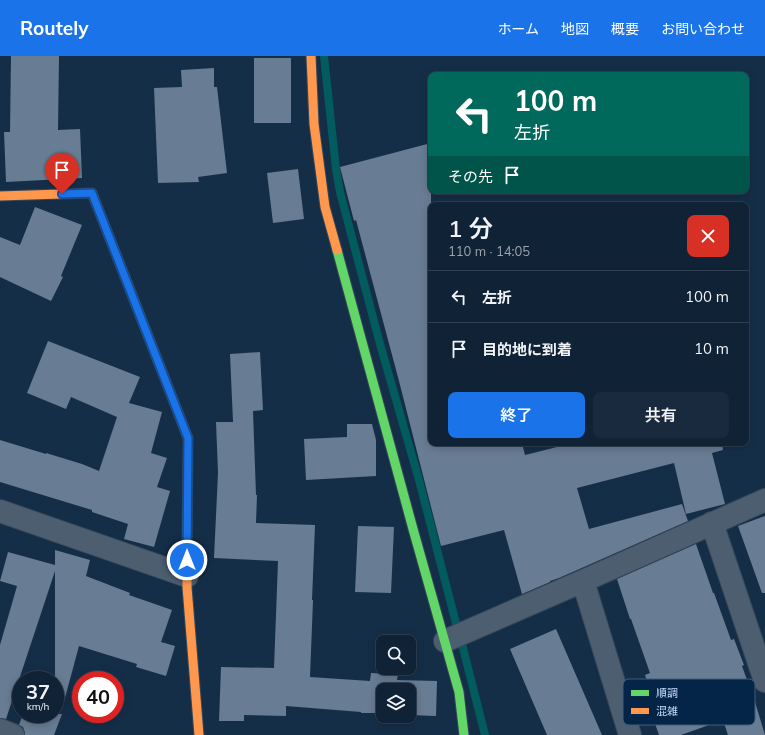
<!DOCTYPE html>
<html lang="ja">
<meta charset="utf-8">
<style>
:root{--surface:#102236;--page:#192a3e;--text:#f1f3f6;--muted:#9ca4ad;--line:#303f51;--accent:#1a73e8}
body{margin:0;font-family:Mulish,"Noto Sans JP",sans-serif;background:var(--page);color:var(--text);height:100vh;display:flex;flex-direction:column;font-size:15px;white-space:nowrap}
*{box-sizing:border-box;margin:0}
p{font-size:13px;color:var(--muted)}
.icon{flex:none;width:22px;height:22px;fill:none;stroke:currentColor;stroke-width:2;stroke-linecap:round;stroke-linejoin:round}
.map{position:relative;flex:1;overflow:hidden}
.details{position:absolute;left:428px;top:146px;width:321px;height:244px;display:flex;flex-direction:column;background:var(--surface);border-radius:8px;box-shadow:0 2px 10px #0003,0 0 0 1px var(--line)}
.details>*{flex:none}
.top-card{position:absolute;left:428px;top:16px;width:321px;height:122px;border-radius:8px;box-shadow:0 2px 10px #0003,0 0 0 1px var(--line);background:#00695c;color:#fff;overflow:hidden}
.controls{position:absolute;left:376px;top:579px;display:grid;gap:8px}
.controls a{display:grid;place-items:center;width:40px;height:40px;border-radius:8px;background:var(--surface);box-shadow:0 2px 10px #0003,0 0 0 1px var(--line);font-size:20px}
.speed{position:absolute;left:12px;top:615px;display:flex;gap:8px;font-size:20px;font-weight:700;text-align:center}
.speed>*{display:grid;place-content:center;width:52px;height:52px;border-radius:50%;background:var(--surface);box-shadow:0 2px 10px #0003,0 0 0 1px var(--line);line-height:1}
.speed small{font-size:10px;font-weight:400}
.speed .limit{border:6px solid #d22;background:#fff;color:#111}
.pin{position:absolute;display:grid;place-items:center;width:34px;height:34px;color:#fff;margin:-41px -17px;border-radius:50% 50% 50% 0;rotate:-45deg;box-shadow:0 0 4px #0007}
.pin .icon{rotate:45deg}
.me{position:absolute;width:44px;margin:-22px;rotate:0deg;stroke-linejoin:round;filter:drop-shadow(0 0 3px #0008)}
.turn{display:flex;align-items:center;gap:14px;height:84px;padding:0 20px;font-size:18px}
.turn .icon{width:52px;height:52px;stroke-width:2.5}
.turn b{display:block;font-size:28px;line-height:34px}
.then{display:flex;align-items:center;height:38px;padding:0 20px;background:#0003;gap:8px;font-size:15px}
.round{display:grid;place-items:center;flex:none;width:42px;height:42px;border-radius:8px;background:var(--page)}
.head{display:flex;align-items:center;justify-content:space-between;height:68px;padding:0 20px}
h1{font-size:24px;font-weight:600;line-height:30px}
.primary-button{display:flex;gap:8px;margin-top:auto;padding:8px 20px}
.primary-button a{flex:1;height:46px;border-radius:8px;background:var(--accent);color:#fff;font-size:16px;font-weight:600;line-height:46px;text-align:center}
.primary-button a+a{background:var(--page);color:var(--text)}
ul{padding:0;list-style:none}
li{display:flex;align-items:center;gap:12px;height:52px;padding:0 20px;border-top:1px solid var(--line)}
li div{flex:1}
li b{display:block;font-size:15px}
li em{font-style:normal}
header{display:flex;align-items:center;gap:24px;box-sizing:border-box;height:56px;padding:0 20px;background:var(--accent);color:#fff}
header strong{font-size:19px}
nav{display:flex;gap:22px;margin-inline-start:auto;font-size:14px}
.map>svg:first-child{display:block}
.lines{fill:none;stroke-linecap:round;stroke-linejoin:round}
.stream{stroke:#025c5d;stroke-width:8}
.building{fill:#687c93}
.street-casing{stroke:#36475a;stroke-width:24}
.fast-casing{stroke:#36475a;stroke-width:11}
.slow-casing{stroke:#36475a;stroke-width:11}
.street{stroke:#4d5e71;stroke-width:22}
.fast{stroke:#63d668;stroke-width:9}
.slow{stroke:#ff974d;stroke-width:9}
.route-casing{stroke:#114b97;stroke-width:10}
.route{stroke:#1a73e8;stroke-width:7}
.key{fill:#042548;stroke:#3e5c7d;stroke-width:1}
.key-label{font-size:11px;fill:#c4dbf8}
</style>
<header>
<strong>Routely</strong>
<nav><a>ホーム</a><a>地図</a><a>概要</a><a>お問い合わせ</a></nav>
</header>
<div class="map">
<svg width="765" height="679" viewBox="0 0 765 679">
<rect width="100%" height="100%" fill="#152e48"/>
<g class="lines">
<path class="stream" d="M324,0L336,113L340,136L380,288L419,424L457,571
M460,580L485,679"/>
</g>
<path class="building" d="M11,0H59L58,74L80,73L82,122L6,126L4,76H10Z
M254,2H291V67H254Z
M214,12V31H217L227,117L198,121L199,126L158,127L154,32L182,31L181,14Z
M431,87V387H522L525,399L573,387H722L723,394L712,397L725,448L686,458L674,407L577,432L589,473L682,448L688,465L559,522L550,525V526L522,538L504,474L441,490L399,325L356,164L354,165L340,111Z
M298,113L304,163L273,167L267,117Z
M35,151L82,169L61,220L63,221L51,245L0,221V181L20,189Z
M48,285L140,321L129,347L162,356L151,397L167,402L157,431L170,435L154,491L124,483L128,468L92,456V454L0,426V384L46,398V397L82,408L99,415L117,361L71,341L66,353L27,337Z
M260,296L263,354L253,355L256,439H257L256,467L315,469L312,544H313L310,621L370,625L371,617L398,618L397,624L437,625L436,660L409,659V634H383V657H361V656L286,650V660L244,659V665H219L221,611L274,612L278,505L214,502L218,417L216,366H233L230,298Z
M347,368H372L376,384V420L306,424L304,383L347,381Z
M765,460V537H762L738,470Z
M358,470L394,471L391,537L355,536Z
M696,488L713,537H714L731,584L734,583L744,609L742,610L755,646L765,679H728L723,664L681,679H659L652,659L658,657L645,619L650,617L631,563H630L617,523Z
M55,494L90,504L86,520L130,537L129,539L172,554L161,586L175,590L166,620L136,611L137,608L79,590L62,653L55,652V515L6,663L0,662V589L17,530L0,525L8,496L55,509Z
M556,573L602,679H547L510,593Z
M23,658H62L54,679H25V677L23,671L19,669Z"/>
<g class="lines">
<g class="street-casing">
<path id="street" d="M0,455L187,520
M712,467L765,625
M583,525L630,679
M445,585L583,525L765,444
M0,674L13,679"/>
</g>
<g class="fast-casing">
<path id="fast" d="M337,194L413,473L459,636L464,679
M125,221L188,382L187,495"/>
</g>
<g class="slow-casing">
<path id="slow" d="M311,0L314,68L325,151L337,194
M0,140L92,137L125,221
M187,495V531L199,679"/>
</g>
<use href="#street" class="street"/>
<use href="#fast" class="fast"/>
<use href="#slow" class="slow"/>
</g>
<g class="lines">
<g class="route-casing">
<path id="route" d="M62,138L92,137L188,382L187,504"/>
</g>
<use href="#route" class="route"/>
</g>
<rect x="623" y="623" width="132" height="46" rx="6" class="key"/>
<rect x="631" y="634" width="18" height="6" fill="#63d668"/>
<rect x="631" y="652" width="18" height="6" fill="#ff974d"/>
<g class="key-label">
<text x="656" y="641">順調</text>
<text x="656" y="659">混雑</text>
</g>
</svg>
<div class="controls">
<a><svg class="icon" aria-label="search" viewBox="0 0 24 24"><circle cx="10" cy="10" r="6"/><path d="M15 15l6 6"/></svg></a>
<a><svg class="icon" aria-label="layers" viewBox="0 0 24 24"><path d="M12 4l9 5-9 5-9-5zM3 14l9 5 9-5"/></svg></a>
</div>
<div class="speed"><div>37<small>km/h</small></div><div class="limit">40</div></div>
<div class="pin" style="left:62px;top:138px;background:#d93025"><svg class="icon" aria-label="arrive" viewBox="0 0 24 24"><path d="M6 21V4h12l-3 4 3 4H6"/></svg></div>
<svg class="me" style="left:187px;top:504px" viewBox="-20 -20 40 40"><circle r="17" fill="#1a73e8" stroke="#fff" stroke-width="3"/><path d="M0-11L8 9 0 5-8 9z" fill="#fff"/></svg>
<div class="top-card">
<div class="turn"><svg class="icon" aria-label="left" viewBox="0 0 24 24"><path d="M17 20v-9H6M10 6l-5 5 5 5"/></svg><div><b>100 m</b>左折</div></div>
<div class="then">その先<svg class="icon" aria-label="arrive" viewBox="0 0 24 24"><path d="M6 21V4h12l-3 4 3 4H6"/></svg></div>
</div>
<section class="details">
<div class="head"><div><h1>1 分</h1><p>110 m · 14:05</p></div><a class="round" style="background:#d93025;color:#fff"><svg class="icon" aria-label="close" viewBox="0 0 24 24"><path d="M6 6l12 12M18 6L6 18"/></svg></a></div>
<ul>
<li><svg class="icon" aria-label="left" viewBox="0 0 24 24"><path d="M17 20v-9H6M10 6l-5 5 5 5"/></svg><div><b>左折</b></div><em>100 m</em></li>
<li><svg class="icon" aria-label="arrive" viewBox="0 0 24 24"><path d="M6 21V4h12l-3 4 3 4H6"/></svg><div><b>目的地に到着</b></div><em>10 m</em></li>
</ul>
<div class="primary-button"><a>終了</a><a>共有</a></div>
</section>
</div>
